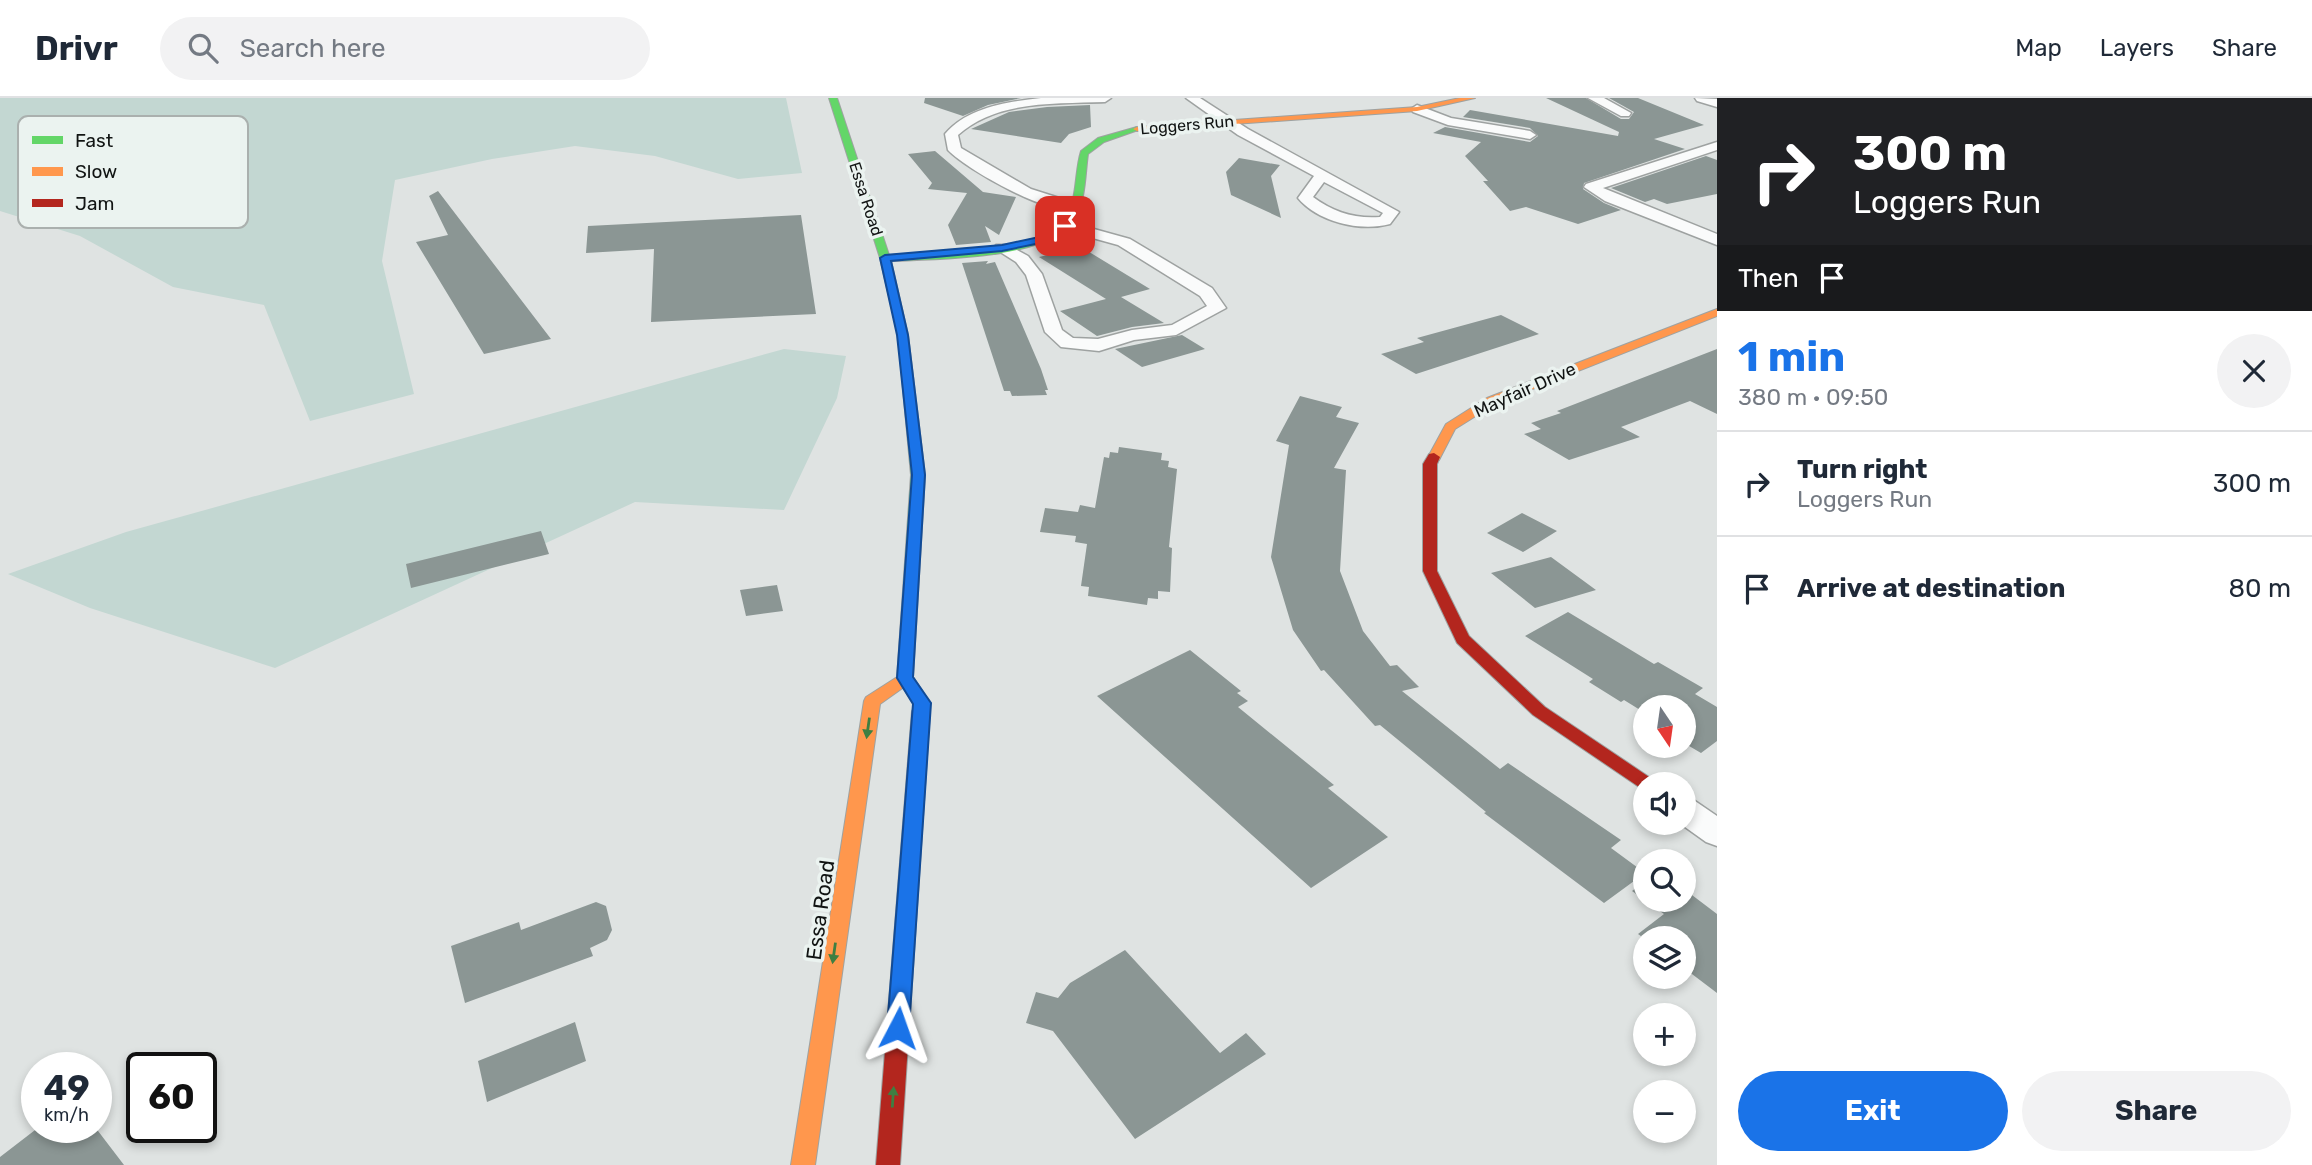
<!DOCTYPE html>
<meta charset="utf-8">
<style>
:root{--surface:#fff;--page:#f2f2f3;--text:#1f2937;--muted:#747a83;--line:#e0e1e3;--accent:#1a73e8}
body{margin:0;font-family:Rubik,sans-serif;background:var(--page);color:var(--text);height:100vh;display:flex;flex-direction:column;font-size:26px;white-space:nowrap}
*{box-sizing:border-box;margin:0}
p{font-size:23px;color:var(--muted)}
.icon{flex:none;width:38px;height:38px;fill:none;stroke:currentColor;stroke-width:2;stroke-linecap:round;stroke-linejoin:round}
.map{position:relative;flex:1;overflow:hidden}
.details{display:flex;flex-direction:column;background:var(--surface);width:595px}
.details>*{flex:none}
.hud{background:#202124;color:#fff;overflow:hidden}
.needle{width:46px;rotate:167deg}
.buttons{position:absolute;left:1633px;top:597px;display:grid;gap:14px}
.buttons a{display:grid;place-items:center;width:63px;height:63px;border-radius:50%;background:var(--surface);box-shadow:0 4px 10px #0003;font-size:35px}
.speed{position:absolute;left:21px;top:954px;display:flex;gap:14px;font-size:35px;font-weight:700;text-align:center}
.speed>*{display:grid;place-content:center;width:91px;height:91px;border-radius:50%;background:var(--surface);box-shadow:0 4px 10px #0003;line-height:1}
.speed small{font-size:18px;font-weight:400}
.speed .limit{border:4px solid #111;border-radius:10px;background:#fff;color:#111}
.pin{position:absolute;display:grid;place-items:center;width:60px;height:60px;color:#fff;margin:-30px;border-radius:14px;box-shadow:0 4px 10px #0006}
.me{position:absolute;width:77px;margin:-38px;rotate:4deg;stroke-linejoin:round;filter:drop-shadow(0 0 5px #0008)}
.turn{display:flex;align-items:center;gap:24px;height:147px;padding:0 21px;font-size:32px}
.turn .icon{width:91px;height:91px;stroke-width:2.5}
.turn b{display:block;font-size:49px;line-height:60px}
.then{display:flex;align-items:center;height:66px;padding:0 21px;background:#0003;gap:14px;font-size:26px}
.round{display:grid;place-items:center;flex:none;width:74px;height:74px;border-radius:37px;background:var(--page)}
.overview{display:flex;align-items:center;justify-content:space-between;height:119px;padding:0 21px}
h1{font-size:42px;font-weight:700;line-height:52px;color:var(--accent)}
.cta{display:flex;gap:14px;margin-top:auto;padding:14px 21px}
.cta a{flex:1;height:80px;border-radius:42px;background:var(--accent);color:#fff;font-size:28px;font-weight:700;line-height:80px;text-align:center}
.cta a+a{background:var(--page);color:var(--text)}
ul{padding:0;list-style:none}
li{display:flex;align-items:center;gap:21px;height:105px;padding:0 21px;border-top:2px solid var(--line)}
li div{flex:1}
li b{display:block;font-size:26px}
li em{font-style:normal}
header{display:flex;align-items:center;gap:42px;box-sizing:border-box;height:98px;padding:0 35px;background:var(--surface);border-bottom:2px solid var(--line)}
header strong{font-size:33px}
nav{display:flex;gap:38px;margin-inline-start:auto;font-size:24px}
.search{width:490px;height:63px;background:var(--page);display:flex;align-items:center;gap:18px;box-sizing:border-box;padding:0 24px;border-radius:38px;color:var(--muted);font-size:26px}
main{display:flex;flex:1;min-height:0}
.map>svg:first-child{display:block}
.green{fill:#c3d7d2}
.building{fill:#8b9694}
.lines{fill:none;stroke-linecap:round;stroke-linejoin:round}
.street-casing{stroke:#9ea2a1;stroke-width:3}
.fast-casing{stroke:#9ea2a1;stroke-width:2}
.slow-casing{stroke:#9ea2a1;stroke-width:2}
.jam-casing{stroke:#9ea2a1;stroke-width:2}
.street{fill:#fafbfb;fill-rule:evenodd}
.fast{fill:#63d668;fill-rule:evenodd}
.slow{fill:#ff974d;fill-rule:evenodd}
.jam{fill:#b3261e;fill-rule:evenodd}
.oneway{fill:#3e7f42}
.route{fill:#1a73e8;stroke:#114b97;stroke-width:2}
.labels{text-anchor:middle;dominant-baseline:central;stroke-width:7;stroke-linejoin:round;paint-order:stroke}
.far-street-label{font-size:16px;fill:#111413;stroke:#ebf3f0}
.street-label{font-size:18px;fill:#111413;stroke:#ebf3f0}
.near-street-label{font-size:21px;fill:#111413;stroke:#ebf3f0}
.key{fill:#ebf3f0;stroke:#aab0ae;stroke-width:2}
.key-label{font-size:19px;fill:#111413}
</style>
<header>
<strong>Drivr</strong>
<div class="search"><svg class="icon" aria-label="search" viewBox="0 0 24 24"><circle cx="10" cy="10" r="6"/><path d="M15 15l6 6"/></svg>Search here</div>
<nav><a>Map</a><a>Layers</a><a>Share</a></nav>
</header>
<main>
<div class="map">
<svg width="1717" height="1067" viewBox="0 0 1717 1067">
<rect width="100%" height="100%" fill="#dfe3e2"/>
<path class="green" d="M0,0H786L802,75L738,81L655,58L575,48L492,61L395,82L382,163L414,296L310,323L264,207L173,189L80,138L0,113Z
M784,251L846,258L837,300L784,412L635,404L275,570L90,510L8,476L126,434Z"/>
<path class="building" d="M925,0H1021L988,7L963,18L924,5Z
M1546,0H1586L1621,21H1629L1634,14L1609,0H1638L1704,27L1654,41L1685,51L1584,85L1583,91L1604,105L1621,112L1578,126L1526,109L1510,113L1483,83H1488L1465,58L1481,44L1433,35L1445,29L1530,44L1538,38L1530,30L1463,19L1470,12L1618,38L1619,34Z
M1090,7L1091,29L1069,36L1061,45L971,31L1009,14L1047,9Z
M935,53L983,94L1016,99L999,137L985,128L991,144L956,147L948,127L967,95L928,91L932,85L908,56Z
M1706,58L1717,62V96L1667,106L1654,101L1645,104L1611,90Z
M1239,60L1280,67L1271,78L1281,120L1231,97L1226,74Z
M438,93L551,241L484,256L416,144L448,137L429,98Z
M801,117L816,216L651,224L654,151L586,155L588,128Z
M1081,149L1150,191L1121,199L1164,225L1132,229L1097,238L1060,213L1106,201L1039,159Z
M988,163L986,166L995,164L1041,271L1048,292H1045L1047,297L1012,298L1010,293H1004L962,165Z
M1501,217L1539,236L1416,276L1381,256L1424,244L1417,240Z
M1182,237L1205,251L1142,269L1115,251Z
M1717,251V316L1690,303L1621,329L1640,339L1569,362L1524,336L1541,331L1531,325L1561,315L1557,313Z
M1300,298L1342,309L1336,319L1359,325L1334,370L1346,372L1340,473L1363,533L1390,568L1397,567L1419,589L1402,593L1500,671L1508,665L1621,742L1611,750L1645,775L1604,805L1484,715L1486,714L1380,627L1375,628L1324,572L1321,573L1293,532L1271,459L1289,347L1276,343Z
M1119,349L1162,355L1161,362L1169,363L1168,369L1177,371L1169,449L1172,450L1170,494L1158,493V501L1148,500L1147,507L1088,498L1089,489L1081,488L1087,446L1075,444L1076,438L1040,434L1045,410L1078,414L1080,407L1095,410L1104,359L1109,360L1110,354L1118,355Z
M1522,415L1557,433L1523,454L1487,435Z
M541,433L549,456L411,490L406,466Z
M1551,459L1596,492L1535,510L1491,475Z
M777,487L783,513L746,518L740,492Z
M1568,514L1654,566L1658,564L1703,590L1695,596L1717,609V643L1701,655L1684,645V609H1645V615L1624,602L1621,604L1589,584L1593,581L1525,538Z
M1190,552L1241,593L1237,595L1248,603L1238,609L1334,687L1328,690L1388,739L1311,790L1097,598Z
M1645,783V802H1684V791L1717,816V895L1684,870V840L1645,841L1638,836L1664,816L1632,793Z
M596,804L606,808L612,832L607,842L590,850L593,858L465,905L451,848L519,824L521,832Z
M1125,852L1220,955L1246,935L1266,956L1135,1041L1053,933L1026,925L1036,894L1058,900L1070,885Z
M575,924L586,963L487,1004L478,963Z
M39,1029H95L124,1067H0V1059Z"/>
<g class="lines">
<g class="street-casing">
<path id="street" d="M1041,0H1111L1105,4C1056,6 997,2 958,37L961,50L1031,91L1078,106L1080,109L1078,112C1051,119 967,72 948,52L945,36C968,9 1007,4 1041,0Z
M1186,0H1200L1248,31L1399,114L1390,126C1360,134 1318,124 1298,100L1314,78L1238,37ZM1324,84L1383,115L1380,119C1355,121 1333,114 1313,99Z
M1588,0H1604L1631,15L1629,18H1621Z
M1695,0L1717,1V9L1697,3Z
M1417,7L1451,20L1530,33L1536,37L1530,41L1448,27L1413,14L1411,11Z
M1717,44V52L1603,90L1717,136V147L1605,103L1584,89L1586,86Z
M1065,123L1130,141L1212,190L1226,210L1176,237L1134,242L1099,253L1061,249L1045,234L1026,177L1016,164L994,150L996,147H1008L1028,158L1042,176L1062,232L1073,240L1098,241L1132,232L1172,227L1207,208L1200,198L1118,147L1060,131L1057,128L1060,125Z
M1684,700L1695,703L1717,718V748L1706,744L1678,724H1684Z"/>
</g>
<g class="fast-casing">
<path id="fast" d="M829,0H837L889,157C927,155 1043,156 1065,121C1078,101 1074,75 1081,53L1098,40L1137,29L1141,31L1104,44L1088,56C1085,77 1086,101 1075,120C1053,162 934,161 891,163L908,237L925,377L913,579L930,605L927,617H915L913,605L897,580L911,377L898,237L880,160Z"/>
</g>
<g class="slow-casing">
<path id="slow" d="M1460,0H1475L1417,13L1137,33L1133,31L1137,29L1417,9Z
M1717,211V218L1495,306L1455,331L1439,362L1434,363L1428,359L1446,326L1487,300Z
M905,574L911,576L913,580L911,584L880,606L815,1067H791L864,603L866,599Z"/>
</g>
<g class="jam-casing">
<path id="jam" d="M1434,355L1440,359L1437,366V473L1469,538L1545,609L1652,681L1655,686H1645V693L1533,617L1457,545L1423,473V366L1429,356Z
M921,607L927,609L930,613L900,1067H876L912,613L915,609Z"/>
</g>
<use href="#street" class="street"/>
<use href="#fast" class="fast"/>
<use href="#slow" class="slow"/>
<use href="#jam" class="jam"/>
</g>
<defs><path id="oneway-solid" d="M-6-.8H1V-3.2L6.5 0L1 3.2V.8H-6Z" transform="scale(1.75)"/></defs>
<g class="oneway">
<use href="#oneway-solid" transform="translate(868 630) rotate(98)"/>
<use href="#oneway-solid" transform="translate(834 855) rotate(98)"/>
<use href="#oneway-solid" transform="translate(893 999) rotate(-86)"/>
</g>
<path class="route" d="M1065,125L1069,126V130L1050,143L1002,153L891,163L908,237L925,377L913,579L931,605L909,930L906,937L898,940L890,937L887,930L913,606L897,580L912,377L897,237L880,160L885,157L1002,147L1044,138Z"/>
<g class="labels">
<g class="far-street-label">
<text transform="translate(1187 27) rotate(-5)">Loggers Run</text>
<text transform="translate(866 101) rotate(72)">Essa Road</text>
</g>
<g class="street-label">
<text transform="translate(1525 292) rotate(-24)">Mayfair Drive</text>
</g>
<g class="near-street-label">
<text transform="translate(820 812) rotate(-82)">Essa Road</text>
</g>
</g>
<rect x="18" y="18" width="230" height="112" rx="10" class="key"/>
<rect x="32" y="38" width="31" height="8" fill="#63d668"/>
<rect x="32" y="69" width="31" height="9" fill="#ff974d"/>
<rect x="32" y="101" width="31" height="8" fill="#b3261e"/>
<g class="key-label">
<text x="75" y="49">Fast</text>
<text x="75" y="80">Slow</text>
<text x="75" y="112">Jam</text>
</g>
</svg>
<div class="buttons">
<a><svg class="needle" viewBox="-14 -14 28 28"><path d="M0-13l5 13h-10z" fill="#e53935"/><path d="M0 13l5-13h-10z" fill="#747a83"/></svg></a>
<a><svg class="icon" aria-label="sound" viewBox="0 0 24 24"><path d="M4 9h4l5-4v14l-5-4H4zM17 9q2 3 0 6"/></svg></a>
<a><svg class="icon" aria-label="search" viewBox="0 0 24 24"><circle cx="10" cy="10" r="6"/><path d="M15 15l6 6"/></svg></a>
<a><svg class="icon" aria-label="layers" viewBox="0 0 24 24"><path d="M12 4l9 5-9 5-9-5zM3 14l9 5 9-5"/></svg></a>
<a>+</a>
<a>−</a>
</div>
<div class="speed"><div>49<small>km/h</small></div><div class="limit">60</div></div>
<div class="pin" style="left:1065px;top:128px;background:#d93025"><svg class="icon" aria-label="arrive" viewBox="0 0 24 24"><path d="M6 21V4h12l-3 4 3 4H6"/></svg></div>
<svg class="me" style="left:898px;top:930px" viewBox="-20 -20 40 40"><path d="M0-17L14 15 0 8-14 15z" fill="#1a73e8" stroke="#fff" stroke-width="4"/></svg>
</div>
<section class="details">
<div class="hud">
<div class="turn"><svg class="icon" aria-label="right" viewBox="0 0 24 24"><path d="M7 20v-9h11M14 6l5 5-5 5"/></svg><div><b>300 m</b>Loggers Run</div></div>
<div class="then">Then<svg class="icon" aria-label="arrive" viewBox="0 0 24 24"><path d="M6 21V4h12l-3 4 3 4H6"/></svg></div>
</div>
<div class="overview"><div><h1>1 min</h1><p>380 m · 09:50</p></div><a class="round"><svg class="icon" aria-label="close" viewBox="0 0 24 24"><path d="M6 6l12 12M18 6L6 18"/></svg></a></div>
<ul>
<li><svg class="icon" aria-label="right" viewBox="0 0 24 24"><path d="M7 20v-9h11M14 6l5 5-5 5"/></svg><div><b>Turn right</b><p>Loggers Run</p></div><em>300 m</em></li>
<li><svg class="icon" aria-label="arrive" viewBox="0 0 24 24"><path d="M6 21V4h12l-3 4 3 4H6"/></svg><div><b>Arrive at destination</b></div><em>80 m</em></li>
</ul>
<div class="cta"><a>Exit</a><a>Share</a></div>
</section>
</main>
